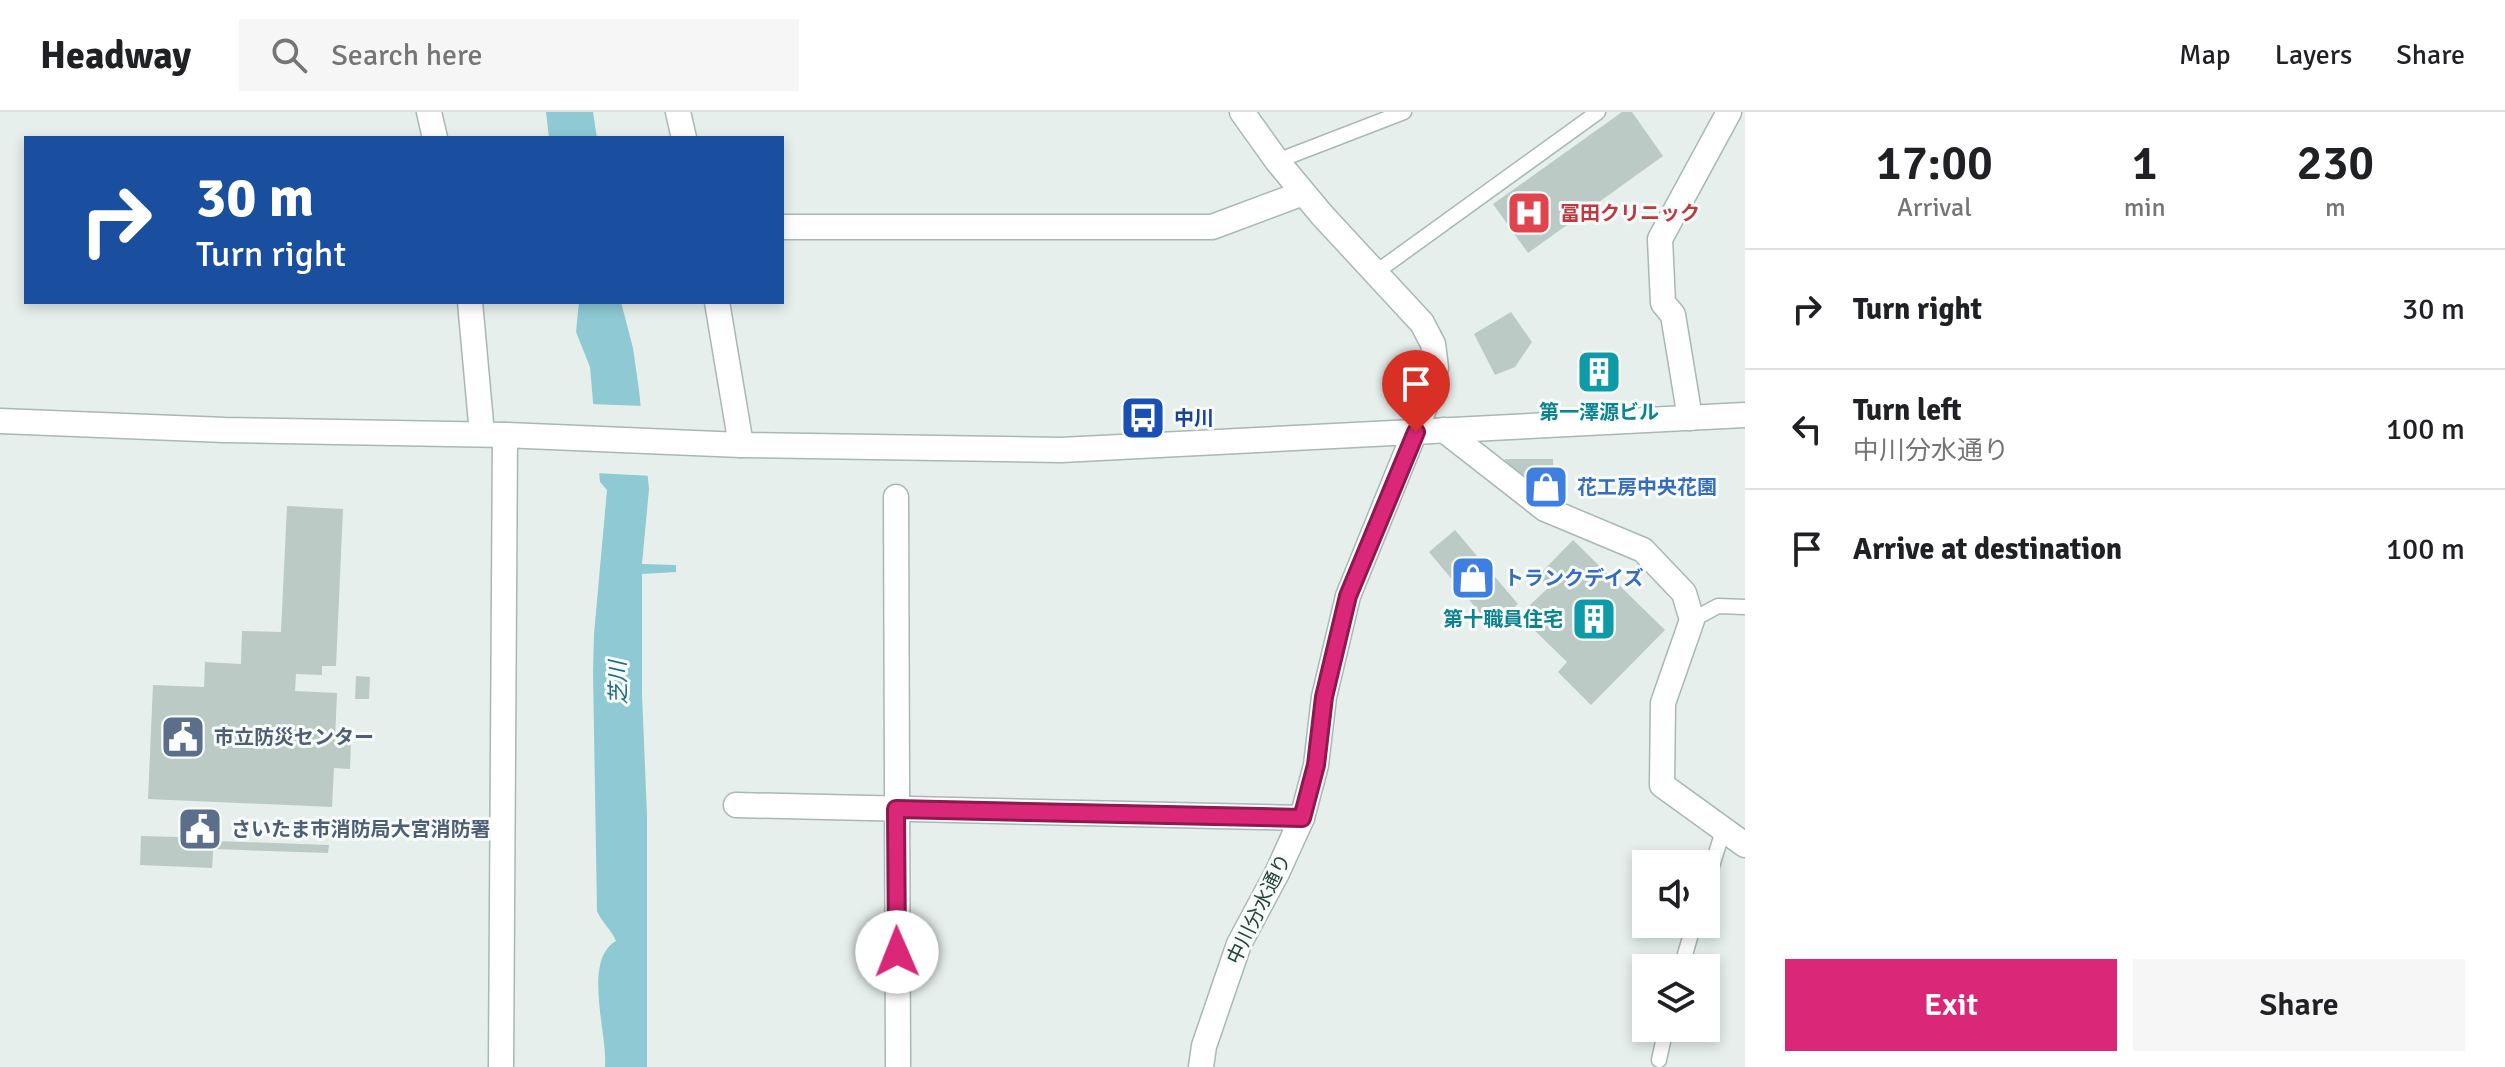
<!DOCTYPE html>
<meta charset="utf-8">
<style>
:root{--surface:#fff;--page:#f6f6f6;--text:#202124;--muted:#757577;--line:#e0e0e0;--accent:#db2777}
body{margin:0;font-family:Signika,"Noto Sans JP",sans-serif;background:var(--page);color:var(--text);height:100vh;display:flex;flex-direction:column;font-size:30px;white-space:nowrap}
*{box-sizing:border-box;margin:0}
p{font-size:26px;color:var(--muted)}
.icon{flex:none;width:44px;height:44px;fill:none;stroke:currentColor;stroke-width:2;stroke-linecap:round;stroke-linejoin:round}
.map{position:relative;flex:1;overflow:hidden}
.side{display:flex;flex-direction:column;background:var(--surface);width:760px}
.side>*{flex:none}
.hud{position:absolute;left:24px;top:24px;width:760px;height:168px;border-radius:0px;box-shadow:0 4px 12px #0003;background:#1a4fa0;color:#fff;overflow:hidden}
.fabs{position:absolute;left:1632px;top:738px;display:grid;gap:16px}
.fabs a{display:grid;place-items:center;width:88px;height:88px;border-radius:0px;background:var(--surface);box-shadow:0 4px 12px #0003;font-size:40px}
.pin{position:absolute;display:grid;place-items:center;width:68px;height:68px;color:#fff;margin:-82px -34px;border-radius:50% 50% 50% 0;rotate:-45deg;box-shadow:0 0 8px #0007}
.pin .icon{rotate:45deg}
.me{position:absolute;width:88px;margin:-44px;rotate:359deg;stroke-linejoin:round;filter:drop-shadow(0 0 6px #0008)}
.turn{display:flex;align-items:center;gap:28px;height:168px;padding:0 40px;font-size:36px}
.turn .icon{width:104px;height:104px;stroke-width:2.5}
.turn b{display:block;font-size:56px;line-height:68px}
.eta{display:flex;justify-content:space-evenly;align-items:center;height:136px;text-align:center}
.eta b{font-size:48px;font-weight:600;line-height:56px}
.button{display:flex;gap:16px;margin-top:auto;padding:16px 40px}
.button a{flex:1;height:92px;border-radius:0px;background:var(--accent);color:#fff;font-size:32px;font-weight:600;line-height:92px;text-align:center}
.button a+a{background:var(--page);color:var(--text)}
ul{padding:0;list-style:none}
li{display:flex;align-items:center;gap:24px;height:120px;padding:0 40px;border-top:2px solid var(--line)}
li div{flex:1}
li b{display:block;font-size:30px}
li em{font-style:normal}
header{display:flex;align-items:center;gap:48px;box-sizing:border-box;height:112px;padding:0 40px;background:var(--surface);border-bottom:2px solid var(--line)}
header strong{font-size:38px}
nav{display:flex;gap:44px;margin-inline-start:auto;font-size:28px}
.search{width:560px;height:72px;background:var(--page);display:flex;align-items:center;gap:20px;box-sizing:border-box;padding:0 28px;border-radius:0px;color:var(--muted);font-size:30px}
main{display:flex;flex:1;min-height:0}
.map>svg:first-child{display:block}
.water{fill:#8ec9d4}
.pier{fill:#e6efeb}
.building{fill:#bbcac4}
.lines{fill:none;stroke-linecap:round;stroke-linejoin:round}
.service-casing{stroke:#a8b8b2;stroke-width:17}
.minor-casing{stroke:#a8b8b2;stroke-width:27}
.tertiary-casing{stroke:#a8b8b2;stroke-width:27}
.service{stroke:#fff;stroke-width:14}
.minor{stroke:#fff;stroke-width:24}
.tertiary{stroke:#fff;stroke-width:24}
.route-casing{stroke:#8e194d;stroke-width:20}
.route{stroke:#db2777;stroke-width:14}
.labels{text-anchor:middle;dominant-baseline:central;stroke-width:6;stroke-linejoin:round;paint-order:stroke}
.health-label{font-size:20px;font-weight:bold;fill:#be3a42;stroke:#f7fbf9;text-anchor:start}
.culture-label{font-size:20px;font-weight:bold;fill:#0d838f;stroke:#f7fbf9}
.transit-label{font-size:20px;font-weight:bold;fill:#164399;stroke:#f7fbf9;text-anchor:start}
.shop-label{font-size:20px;font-weight:bold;fill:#366cbe;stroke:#f7fbf9;text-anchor:start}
.service-label{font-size:20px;font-weight:bold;fill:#4e5e75;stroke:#f7fbf9;text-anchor:start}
.street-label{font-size:20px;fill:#24423a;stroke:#f7fbf9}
.water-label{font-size:22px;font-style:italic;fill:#1c6f80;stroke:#f7fbf9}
</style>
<header>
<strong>Headway</strong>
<div class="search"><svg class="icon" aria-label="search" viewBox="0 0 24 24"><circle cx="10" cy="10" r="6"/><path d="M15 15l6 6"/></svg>Search here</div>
<nav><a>Map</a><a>Layers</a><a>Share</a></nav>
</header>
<main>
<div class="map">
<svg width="1745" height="955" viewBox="0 0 1745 955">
<rect width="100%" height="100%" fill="#e6efeb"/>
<path class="water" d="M546,0H593L597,26H549Z
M579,190H621L633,236L639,278L649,377L642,452L676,453V460L642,462V582L647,703V955H605C608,923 582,848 616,829C611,817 602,811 597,799L593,559L594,522L607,378L600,370L590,255L576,220Z"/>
<path class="pier" d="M589,292L645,294L652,364L595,361Z"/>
<path class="building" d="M1622,0H1632L1663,44L1528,141L1493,92Z
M1511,200L1532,230L1515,255L1495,263L1474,222Z
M1587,248L1616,254L1612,269L1598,265L1597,272L1582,270Z
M1505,347H1553V381L1536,380V371H1525L1505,356Z
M287,394L343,397L336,554H322V563L296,562L295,579L337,581L335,628L351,629L350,657L334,656L332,695L148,687L153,573L204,575L205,550L241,552L242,519L281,520Z
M1455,418L1518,492L1491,514L1429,440Z
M1573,428L1665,518L1591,593L1558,560L1567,550L1528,512L1539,502L1530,493L1548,476L1537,465Z
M356,564L370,565L369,587H355Z
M141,724L214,726L212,756L140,753Z
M216,729L329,733L328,741L215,737Z"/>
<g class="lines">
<g class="service-casing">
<path id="service" d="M1277,49L1404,0
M1375,161L1598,0
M1692,508L1718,494L1745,495
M1706,773L1723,719
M1681,856L1694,812
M1659,948L1666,916"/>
</g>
<g class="minor-casing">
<path id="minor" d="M429,0L435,26
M678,0L684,26
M782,115H1212L1303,81
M470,190L482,322
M717,190L741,333
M1690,306L1673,203L1663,191L1660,127L1729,0
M1444,318L1545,397L1643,438L1684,481L1692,508L1663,591L1662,673L1745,733
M896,385L898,955
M736,693L1302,706
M501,955L505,323"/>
</g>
<g class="tertiary-casing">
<path id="tertiary" d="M0,309L225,318L505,323L741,333L1061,338L1745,303
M1201,955L1204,934L1239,832L1277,761L1302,706L1316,653L1324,585L1348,484L1429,285L1436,256L1433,232L1422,211L1322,103L1277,49L1242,0"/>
</g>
<use href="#service" class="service"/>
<use href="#minor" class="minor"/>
<use href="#tertiary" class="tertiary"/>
</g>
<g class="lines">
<g class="route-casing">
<path id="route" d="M897,840L896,697L1302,706L1316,653L1324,585L1348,484L1416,320"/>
</g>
<use href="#route" class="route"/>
</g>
<defs>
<g id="hospital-square" transform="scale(2.3)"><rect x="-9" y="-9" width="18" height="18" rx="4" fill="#e0444e" stroke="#f7fbf9"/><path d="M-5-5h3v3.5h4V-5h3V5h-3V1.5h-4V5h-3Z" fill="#fff"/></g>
<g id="building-square" transform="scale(2.3)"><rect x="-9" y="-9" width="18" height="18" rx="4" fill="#0f9aa8" stroke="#f7fbf9"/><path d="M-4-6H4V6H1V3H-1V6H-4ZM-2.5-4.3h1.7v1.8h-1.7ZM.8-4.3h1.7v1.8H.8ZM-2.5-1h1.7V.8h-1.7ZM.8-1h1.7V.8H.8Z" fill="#fff"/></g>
<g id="bus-square" transform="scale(2.3)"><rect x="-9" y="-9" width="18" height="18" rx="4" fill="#1a4fb4" stroke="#f7fbf9"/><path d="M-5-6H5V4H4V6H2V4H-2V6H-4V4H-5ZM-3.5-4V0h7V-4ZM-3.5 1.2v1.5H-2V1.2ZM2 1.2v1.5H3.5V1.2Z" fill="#fff"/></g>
<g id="shop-square" transform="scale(2.3)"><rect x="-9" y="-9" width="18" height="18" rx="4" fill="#3f7fe0" stroke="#f7fbf9"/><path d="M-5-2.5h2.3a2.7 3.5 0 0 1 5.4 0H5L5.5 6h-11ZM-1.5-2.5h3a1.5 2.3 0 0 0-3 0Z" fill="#fff"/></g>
<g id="civic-square" transform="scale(2.3)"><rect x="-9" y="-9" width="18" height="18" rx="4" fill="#5c6f8a" stroke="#f7fbf9"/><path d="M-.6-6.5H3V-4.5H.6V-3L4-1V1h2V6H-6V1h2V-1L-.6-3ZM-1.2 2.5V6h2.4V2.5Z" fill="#fff"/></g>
</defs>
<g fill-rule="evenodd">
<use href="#hospital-square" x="1529" y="101"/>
<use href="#building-square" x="1599" y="260"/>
<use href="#bus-square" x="1143" y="306"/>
<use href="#shop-square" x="1546" y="375"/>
<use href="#shop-square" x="1473" y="466"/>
<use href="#building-square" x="1594" y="507"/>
<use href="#civic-square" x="183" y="625"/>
<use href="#civic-square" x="200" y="717"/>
</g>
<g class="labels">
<g class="health-label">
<text x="1560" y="101">冨田クリニック</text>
</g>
<g class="culture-label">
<text x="1599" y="300">第一澤源ビル</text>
<text x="1563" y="507" text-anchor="end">第十職員住宅</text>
</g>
<g class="transit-label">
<text x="1174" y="306">中川</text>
</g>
<g class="shop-label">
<text x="1577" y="375">花工房中央花園</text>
<text x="1504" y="466">トランクデイズ</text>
</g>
<g class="service-label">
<text x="214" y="625">市立防災センター</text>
<text x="231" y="717">さいたま市消防局大宮消防署</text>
</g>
<g class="street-label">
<text transform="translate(1259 797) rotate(-64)">中川分水通り</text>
</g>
<g class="water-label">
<text transform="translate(618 571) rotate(-91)">芝川</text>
</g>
</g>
</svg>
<div class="fabs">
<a><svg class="icon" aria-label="sound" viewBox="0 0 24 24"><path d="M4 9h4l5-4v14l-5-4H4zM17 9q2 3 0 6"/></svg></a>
<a><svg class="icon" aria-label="layers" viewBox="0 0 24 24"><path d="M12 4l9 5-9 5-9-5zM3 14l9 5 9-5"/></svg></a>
</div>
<div class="pin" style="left:1416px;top:320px;background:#d93025"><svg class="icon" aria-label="arrive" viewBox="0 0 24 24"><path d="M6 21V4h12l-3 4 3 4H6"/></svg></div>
<svg class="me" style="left:897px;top:840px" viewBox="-20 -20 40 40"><circle r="19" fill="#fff"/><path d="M0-13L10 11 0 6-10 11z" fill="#db2777"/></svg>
<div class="hud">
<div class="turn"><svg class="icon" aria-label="right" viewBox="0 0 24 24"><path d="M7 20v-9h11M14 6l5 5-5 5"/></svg><div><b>30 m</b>Turn right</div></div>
</div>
</div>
<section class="side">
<div class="eta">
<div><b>17:00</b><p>Arrival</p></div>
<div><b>1</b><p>min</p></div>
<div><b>230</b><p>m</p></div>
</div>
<ul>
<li><svg class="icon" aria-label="right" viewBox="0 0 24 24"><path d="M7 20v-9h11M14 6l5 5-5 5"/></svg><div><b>Turn right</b></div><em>30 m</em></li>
<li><svg class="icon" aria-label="left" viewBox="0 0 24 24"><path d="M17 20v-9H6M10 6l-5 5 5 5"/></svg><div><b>Turn left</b><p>中川分水通り</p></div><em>100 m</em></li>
<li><svg class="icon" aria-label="arrive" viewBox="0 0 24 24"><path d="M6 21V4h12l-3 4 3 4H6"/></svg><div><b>Arrive at destination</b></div><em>100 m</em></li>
</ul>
<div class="button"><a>Exit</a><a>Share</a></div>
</section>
</main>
